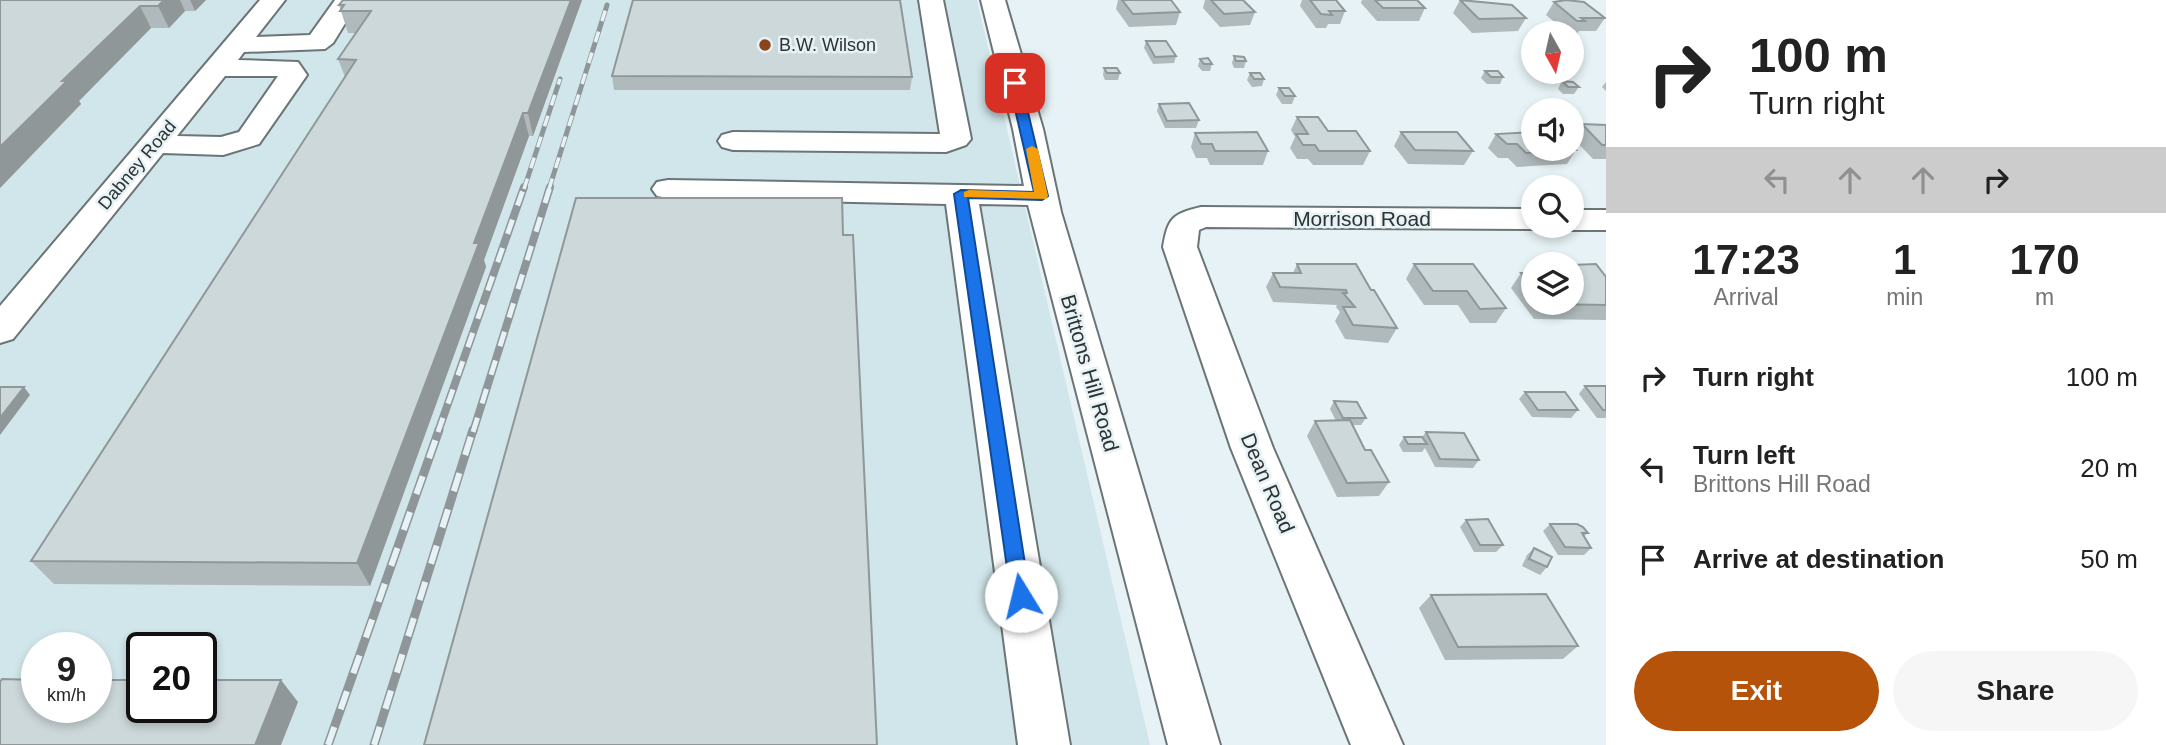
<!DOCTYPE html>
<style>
:root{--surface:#fff;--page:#f6f6f6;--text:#222;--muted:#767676;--accent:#b45309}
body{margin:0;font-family:Arial,sans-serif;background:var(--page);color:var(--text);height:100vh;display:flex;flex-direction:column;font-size:26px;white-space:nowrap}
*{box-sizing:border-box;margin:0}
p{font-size:23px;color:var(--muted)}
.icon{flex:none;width:38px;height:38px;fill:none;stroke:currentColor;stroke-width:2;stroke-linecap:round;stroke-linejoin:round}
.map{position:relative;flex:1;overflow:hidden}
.details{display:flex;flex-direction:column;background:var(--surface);width:560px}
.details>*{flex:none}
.hud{background:#fff;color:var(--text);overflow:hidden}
.needle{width:46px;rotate:172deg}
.buttons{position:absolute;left:1521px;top:21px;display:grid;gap:14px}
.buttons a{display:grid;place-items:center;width:63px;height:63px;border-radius:50%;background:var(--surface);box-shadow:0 4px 10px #0003;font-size:35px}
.speed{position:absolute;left:21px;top:632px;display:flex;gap:14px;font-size:35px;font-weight:700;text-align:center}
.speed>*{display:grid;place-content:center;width:91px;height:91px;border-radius:50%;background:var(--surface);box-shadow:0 4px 10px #0003;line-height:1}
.speed small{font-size:18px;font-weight:400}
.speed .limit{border:4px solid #111;border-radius:10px;background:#fff;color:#111}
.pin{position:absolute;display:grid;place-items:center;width:60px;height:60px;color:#fff;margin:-30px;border-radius:14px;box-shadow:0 4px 10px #0006}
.me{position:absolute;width:77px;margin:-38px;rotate:351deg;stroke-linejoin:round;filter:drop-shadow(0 0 5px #0008)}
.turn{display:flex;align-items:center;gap:24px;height:147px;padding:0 28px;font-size:32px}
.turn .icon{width:91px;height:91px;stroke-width:2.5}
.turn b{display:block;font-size:49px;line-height:60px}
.lanes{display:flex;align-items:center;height:66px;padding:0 28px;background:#0003;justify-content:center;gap:35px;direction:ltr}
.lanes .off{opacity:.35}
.eta{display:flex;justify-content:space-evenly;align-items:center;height:119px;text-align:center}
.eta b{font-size:42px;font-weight:700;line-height:49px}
.primary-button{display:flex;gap:14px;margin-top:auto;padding:14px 28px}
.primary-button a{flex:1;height:80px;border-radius:42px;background:var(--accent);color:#fff;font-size:28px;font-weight:700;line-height:80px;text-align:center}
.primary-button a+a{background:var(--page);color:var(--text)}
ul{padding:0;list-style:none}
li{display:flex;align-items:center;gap:21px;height:91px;padding:0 28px}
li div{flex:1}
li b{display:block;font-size:26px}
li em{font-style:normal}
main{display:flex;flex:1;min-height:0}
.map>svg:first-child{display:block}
.built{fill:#d1e6ea;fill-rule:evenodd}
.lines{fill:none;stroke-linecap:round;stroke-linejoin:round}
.minor-casing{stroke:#6b7578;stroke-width:4}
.minor{fill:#fff;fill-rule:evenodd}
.rail-far2-casing{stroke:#8e9699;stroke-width:5}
.rail-far1-casing{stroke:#8e9699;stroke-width:8}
.rail-casing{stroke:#8e9699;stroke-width:9}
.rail-far2{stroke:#e6f2f5;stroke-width:3.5;stroke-dasharray:11;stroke-linecap:butt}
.rail-far1{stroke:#e6f2f5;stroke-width:5;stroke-dasharray:15;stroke-linecap:butt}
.rail{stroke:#e6f2f5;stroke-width:6;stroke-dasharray:19;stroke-linecap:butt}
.wall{fill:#b0babc}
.shaded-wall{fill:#909799}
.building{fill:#cdd8db;stroke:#909799;stroke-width:2}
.route{fill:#1a73e8;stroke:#114b97;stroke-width:2}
.slow{fill:#f59e0b}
.poi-dot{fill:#8b451e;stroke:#e6f2f5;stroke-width:2.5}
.labels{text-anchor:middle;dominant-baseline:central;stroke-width:5;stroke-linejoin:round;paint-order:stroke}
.far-poi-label{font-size:18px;fill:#2e3233;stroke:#e6f2f5;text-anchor:start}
.far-street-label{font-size:18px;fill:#2e3233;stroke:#e6f2f5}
.street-label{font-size:21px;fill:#2e3233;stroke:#e6f2f5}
</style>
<main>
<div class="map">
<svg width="1606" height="745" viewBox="0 0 1606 745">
<rect width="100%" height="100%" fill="#e6f2f5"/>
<path class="built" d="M0,0H977L1150,745H0ZM37,648H96V707H37ZM142,648H201V707H142Z"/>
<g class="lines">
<g class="minor-casing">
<path id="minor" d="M260,0H285L256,37L310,35L335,0H355L357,4L333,43L325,49L244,52L238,60L298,62L307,75L259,144L223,155L163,153L13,339L0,343V306ZM225,76H278L239,132L221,137L177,136Z
M919,0H943L971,139L966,145L946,152L733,150L722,147L718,141L722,135L733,132L940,134Z
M981,0H1005L1043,129L1061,212L1220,745H1168L1028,205L979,204L1070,745H1018L946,204L668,198L657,196L652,189L657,182L668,180L1024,186L1013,129Z
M1201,207L1533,209V226H1545L1533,229L1206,227L1199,230L1197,247L1273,448L1403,745H1351L1231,448L1163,247C1168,218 1172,214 1201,207Z
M1572,210H1606V230H1572L1560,227L1572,226Z"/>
</g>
<use href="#minor" class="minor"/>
<g class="rail-far2-casing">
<path id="rail-far2" d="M524,189L560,79
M549,189L607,5"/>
</g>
<g class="rail-far1-casing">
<path id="rail-far1" d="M438,432L524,187
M473,432L550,187"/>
</g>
<g class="rail-casing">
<path id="rail" d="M328,745L439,430
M374,745L473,430"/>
</g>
<use href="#rail-far2" class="rail-far2"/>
<use href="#rail-far1" class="rail-far1"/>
<use href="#rail" class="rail"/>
</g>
<path class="wall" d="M0,0H206L195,11H185L169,28H151L79,101L81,104L0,188Z
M343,0H582L533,136H529L484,260L486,267L370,586L54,584L31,561L345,77L338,59L356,33H348L339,5Z
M1118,0H1171L1180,12L1176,25L1129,27L1116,9Z
M1205,0H1243L1255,12L1250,25L1220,27L1203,8Z
M1302,0H1336L1345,11L1340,24H1328L1326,28H1316L1300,6Z
M1362,0H1417L1425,8L1419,21H1377L1361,3Z
M1460,0L1526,18L1518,31L1472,33L1453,13Z
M1554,2L1605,18L1596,31H1579L1577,34L1568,33L1546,15Z
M1146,41L1176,56L1174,63L1153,64L1144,48Z
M1234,56L1246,61L1244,68H1234L1232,63Z
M1200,59L1212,64L1210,71H1202L1198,66Z
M1104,68L1120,73L1118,80H1105L1103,75Z
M1485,71L1503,77L1500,84H1487L1481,78Z
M1250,73L1264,79L1262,86L1252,87L1247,80Z
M612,76L912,77L910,90H614Z
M1562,81L1579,87L1574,94H1563L1558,89Z
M1606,82V91L1602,87Z
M1279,88L1295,96L1292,104H1282L1276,95Z
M1159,104L1199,120L1196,128H1165L1157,111Z
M1297,117L1370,151L1363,165H1313L1308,159H1297L1290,148L1295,137L1291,130Z
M1582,124L1606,125V159H1593L1573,138Z
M1401,132L1473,151L1464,165L1408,164L1394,146Z
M1195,133L1268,151L1263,165H1210L1207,158H1196L1191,147Z
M1496,134L1576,150L1567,164L1517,167L1508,158H1498L1488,148Z
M1569,261L1572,265L1596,264L1606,277V320L1534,319L1511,288L1521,273H1533V303H1572V264H1557L1559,262Z
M1297,264L1371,290L1397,328L1388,343L1345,339L1335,321L1340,312L1336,307L1337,305L1273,302L1266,287L1273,273H1293Z
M1414,264L1506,308L1496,323H1470L1458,305H1424L1406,279Z
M1585,386H1606V418H1597L1579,394Z
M1525,392L1578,410L1571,418L1532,417L1519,399Z
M1334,401L1366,418L1361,425H1352L1365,450L1389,482L1379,496L1337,497L1307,436L1315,421H1336L1330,409Z
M1426,432L1479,460L1473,468L1435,467L1425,448L1422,452H1403L1399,445L1404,437H1422Z
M1466,520L1503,545L1496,552H1474L1460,527Z
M1550,524L1588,533L1584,536L1591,548L1584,555H1558L1543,531Z
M1534,548L1547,567L1540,575L1522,566L1527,555Z
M1431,595L1578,646L1563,659L1445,660L1419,608Z"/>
<path class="shaded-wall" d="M164,0H180L185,11L169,28L158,6Z
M190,0H206L195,11Z
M571,0H582L533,136L528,113Z
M140,6L151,28L79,101L81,104L0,188V147L62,81Z
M523,113L529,136L484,260L486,267L370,586L357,563L474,243Z
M24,387L30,395L0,435V418Z
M281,680L298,702L281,745H255Z"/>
<path class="building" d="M0,0H164L158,6H140L62,81H67L0,147Z
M343,0H571L528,113H523L474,243H479L357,563L31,561L356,60L338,59L371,11H340L344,5H339Z
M633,0H900L912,77L612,76Z
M1122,0H1171L1180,12L1133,14Z
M1211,0H1243L1255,12L1224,14Z
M1310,0H1336L1345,11H1329L1332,15L1321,14Z
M1375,0H1417L1425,8H1383Z
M1460,0L1512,5L1526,18L1479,19Z
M1566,0L1584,2L1605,18H1581L1585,21H1577L1554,2Z
M1146,41H1166L1176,56L1155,57Z
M1234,56L1244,57L1246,61H1236Z
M1208,58L1212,64H1204L1200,59Z
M1104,68H1117L1120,73H1107Z
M1485,71H1498L1503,77H1491Z
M1250,73H1260L1264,79H1254Z
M1562,81L1573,82L1579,87H1568Z
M1279,88H1289L1295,96H1285Z
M1189,103L1199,120L1167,121L1159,104Z
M1297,117H1318L1328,131H1356L1370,151H1319L1315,145H1303L1296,134H1308Z
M1582,124L1606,125V145H1602Z
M1257,132L1268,151H1215L1212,144H1201L1195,133Z
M1401,132H1457L1473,151L1415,150Z
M1533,132V149H1572V146L1576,150L1526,153L1517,144H1507L1496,134Z
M576,198H842L843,235H853L877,745H424Z
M1569,261L1572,265L1596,264L1606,277V305L1545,304L1544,303H1572V264H1562L1559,262Z
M1297,264H1356L1371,290H1374L1397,328L1353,325L1343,307H1355L1343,293H1347L1346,290L1280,287L1273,273H1301Z
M1414,264H1473L1506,308L1480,309L1467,291H1433Z
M1521,273H1533V289Z
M1585,386H1606V410H1603Z
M0,387H24L0,418Z
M1525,392H1565L1578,410H1538Z
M1334,401L1357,402L1366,418H1343Z
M1350,420L1365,450H1371L1389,482L1347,483L1315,421Z
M1426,432L1464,433L1479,460L1440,459Z
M1404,437H1422L1427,444H1408Z
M1488,519L1503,545H1480L1466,520Z
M1550,524H1577L1583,527L1588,533H1582L1591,548L1565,547Z
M1534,548L1552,557L1547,567L1529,559Z
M1546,594L1578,646L1458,647L1431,595Z
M2,679L37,680V707H96V680H142V707H201V680H281L255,745H0V682Z"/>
<path class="route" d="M1011,80L1021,83L1048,196L1042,200L968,198L1030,596L1028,602L1021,605L1014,602L1011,596L954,194L961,190L1034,192L1009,83Z"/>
<path class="slow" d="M1032,146L1038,149L1048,196L1046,199L964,197V192L969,190L1034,192L1026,149Z"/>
<circle class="poi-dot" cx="765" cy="45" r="7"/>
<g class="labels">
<g class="far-poi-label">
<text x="779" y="45">B.W. Wilson</text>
</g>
<g class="far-street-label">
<text transform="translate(137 165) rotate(-50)">Dabney Road</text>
</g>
<g class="street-label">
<text x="1362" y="218">Morrison Road</text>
<text transform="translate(1090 373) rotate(74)">Brittons Hill Road</text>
<text transform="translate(1268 483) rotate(67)">Dean Road</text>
</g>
</g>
</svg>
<div class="buttons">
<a><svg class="needle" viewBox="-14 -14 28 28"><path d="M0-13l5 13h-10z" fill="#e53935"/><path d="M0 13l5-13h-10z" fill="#767676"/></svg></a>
<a><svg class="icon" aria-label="sound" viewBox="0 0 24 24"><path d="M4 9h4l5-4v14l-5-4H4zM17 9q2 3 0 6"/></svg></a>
<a><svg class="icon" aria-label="search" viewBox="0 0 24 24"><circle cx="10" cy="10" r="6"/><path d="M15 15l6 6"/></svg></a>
<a><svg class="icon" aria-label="layers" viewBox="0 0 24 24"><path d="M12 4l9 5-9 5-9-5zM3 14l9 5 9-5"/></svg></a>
</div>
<div class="speed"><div>9<small>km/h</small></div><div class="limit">20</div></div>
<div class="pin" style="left:1015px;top:83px;background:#d93025"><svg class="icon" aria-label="arrive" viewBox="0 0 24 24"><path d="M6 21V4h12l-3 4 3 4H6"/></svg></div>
<svg class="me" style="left:1021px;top:596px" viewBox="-20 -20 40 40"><circle r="19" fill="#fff"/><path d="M0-13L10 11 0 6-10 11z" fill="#1a73e8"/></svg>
</div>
<section class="details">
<div class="hud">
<div class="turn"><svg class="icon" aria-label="right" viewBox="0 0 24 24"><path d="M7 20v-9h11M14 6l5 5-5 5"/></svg><div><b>100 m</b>Turn right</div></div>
<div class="lanes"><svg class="icon off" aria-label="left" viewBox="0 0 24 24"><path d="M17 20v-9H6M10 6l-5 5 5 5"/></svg><svg class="icon off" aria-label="ahead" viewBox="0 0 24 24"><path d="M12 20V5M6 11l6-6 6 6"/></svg><svg class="icon off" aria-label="ahead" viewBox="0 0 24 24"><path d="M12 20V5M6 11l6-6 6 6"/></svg><svg class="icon" aria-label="right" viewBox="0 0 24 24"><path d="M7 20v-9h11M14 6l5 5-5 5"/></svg></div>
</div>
<div class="eta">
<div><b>17:23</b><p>Arrival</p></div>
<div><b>1</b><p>min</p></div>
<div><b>170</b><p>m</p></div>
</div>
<ul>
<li><svg class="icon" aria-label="right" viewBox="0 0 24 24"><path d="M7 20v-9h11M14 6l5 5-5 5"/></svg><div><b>Turn right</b></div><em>100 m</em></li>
<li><svg class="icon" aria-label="left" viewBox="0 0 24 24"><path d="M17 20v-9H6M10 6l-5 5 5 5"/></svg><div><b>Turn left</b><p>Brittons Hill Road</p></div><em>20 m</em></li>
<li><svg class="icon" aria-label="arrive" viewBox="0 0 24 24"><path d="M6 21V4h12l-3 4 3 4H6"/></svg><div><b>Arrive at destination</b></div><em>50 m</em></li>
</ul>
<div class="primary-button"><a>Exit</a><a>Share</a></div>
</section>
</main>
